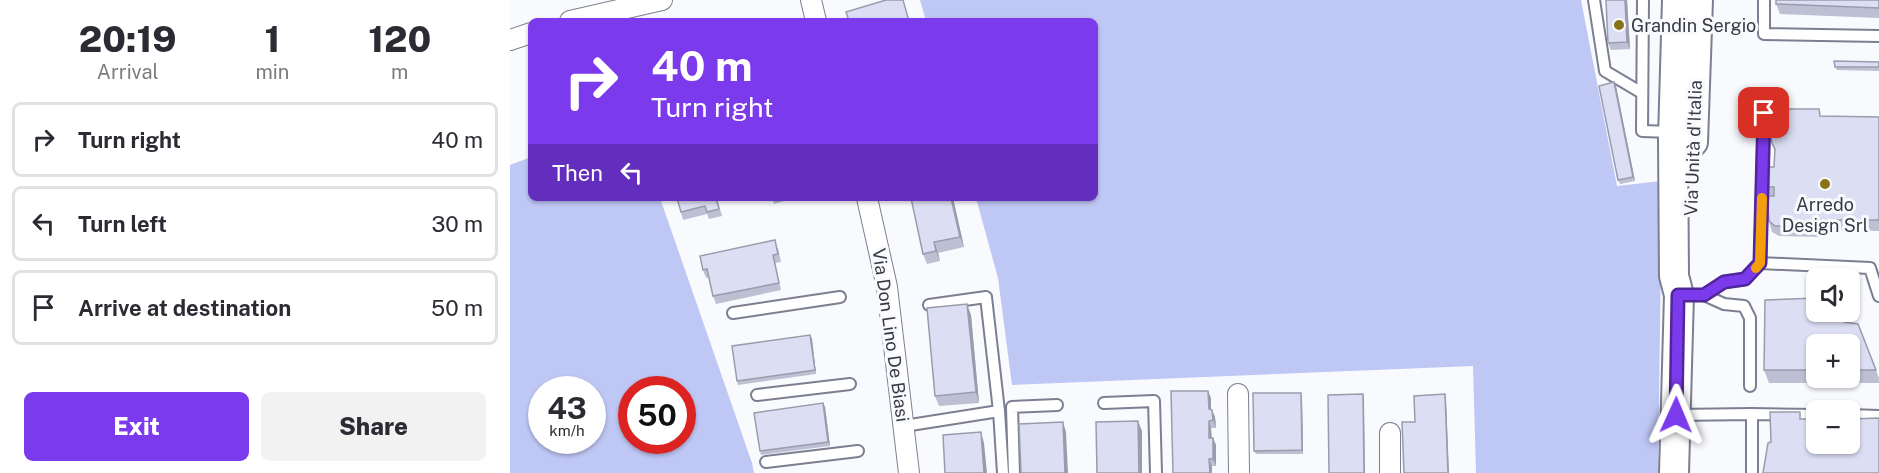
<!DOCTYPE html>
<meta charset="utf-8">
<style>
:root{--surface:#fff;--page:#f2f2f3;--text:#2b2b33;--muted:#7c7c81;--line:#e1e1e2;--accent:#7c3aed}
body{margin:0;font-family:"Public Sans",sans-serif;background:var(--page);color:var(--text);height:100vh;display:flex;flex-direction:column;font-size:22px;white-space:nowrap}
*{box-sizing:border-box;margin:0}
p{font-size:20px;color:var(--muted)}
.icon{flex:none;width:33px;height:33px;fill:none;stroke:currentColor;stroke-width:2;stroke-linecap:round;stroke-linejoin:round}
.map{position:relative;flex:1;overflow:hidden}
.drawer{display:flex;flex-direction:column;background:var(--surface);width:510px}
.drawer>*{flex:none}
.guide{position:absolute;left:18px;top:18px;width:570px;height:183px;border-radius:9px;box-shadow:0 2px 4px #0004;background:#7c3aed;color:#fff;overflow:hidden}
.controls{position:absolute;left:1296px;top:268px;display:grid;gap:12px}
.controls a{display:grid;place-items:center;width:54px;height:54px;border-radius:9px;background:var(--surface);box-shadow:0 2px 4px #0004;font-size:30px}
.speed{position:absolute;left:18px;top:376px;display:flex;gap:12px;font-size:30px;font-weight:700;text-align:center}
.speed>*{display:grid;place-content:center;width:78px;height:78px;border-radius:50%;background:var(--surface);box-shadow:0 2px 4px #0004;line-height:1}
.speed small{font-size:15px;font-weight:400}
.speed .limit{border:9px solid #d22;background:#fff;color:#111}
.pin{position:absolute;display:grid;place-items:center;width:51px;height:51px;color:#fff;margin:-26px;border-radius:12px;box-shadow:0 3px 9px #0006}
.me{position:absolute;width:66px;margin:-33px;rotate:1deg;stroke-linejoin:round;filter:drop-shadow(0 0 4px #0008)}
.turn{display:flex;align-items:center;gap:21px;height:126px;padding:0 24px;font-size:27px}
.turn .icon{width:78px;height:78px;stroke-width:2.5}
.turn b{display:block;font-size:42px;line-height:51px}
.then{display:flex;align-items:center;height:57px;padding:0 24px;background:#0003;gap:12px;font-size:22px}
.eta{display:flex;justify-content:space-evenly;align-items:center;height:102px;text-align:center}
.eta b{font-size:36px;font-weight:800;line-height:42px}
.button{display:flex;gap:12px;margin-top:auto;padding:12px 24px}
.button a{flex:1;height:69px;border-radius:9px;background:var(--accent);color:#fff;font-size:24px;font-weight:800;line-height:69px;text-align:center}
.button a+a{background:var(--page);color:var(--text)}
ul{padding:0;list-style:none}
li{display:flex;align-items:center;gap:18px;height:75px;margin:0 12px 9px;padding:0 12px;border:3px solid var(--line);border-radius:9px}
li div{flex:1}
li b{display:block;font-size:22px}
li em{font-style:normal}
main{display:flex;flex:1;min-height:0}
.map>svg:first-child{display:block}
.green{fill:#bfc7f5;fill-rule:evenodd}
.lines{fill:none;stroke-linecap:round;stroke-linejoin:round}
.lane-casing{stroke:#7c7f91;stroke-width:14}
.street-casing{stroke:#7c7f91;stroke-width:22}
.secondary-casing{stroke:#7c7f91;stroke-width:32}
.lane{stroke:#fff;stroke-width:10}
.street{stroke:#fff;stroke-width:20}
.secondary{stroke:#fff;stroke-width:28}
.wall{fill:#bdc0d2;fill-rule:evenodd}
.shaded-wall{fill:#9a9cab}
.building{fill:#dcdff4;stroke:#9a9cab;stroke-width:1.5}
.route-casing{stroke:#51269a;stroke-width:15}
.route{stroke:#7c3aed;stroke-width:10}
.slow{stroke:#f59e0b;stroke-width:10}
.poi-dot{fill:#867417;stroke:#f9fafe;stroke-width:2}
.labels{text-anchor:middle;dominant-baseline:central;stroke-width:6;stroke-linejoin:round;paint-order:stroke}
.poi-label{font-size:18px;fill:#383941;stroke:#f9fafe;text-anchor:start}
.street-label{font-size:18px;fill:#383941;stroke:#f9fafe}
</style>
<main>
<section class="drawer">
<div class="eta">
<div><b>20:19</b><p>Arrival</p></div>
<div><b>1</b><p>min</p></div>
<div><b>120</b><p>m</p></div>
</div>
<ul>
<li><svg class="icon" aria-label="right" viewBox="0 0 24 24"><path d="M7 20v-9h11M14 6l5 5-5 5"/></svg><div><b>Turn right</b></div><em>40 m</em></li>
<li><svg class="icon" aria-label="left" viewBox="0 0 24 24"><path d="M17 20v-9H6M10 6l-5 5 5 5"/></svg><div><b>Turn left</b></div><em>30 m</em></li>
<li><svg class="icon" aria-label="arrive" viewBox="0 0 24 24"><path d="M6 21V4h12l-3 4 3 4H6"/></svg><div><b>Arrive at destination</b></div><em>50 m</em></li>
</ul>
<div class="button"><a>Exit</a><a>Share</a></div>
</section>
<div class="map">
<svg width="1369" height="473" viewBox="0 0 1369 473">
<rect width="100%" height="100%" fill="#f9fafe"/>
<path class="green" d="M410,0H1071L1107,186L1152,181L1148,473H966L963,366L502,385L488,278L466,198H585V21H416Z
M21,157V198H150L242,463L244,473H0V165ZM32,390H82V441H32ZM122,390H172V441H122Z"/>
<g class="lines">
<g class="lane-casing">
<path id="lane" d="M1084,0L1095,71L1132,93
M1133,0L1132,131L1163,132
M1254,0V34L1369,36
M1250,263L1254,113
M1169,295H1194L1214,304L1234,306L1240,318V386
M1194,295L1214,282L1235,279L1250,263L1360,268L1369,296
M223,313L330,297
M247,395L340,384
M594,403L644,401L646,473
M489,411L493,473
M1242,414L1306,415
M1166,415L1242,414V473
M1340,415L1369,416
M394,426L489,411L476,297L419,305
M256,462L348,451
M504,473L502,407L547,405"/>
</g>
<g class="street-casing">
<path id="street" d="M301,0L306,21
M60,21L152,0
M0,40L21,33
M357,198L377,287L399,473
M728,394L729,473
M880,433V473"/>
</g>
<g class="secondary-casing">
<path id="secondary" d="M1183,142L1188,0
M1164,473L1169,295L1164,276L1163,139L1167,0"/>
</g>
<use href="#lane" class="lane"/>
<use href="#street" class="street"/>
<use href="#secondary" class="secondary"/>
</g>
<path class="wall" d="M1096,0H1117L1120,49L1101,50L1098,43Z
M1369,0V18L1270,14L1266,4Z
M1369,62V71L1327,70L1325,67Z
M1106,86L1125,181L1110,184L1108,180Z
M1312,116L1369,117V231L1313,230L1312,237L1269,236L1262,232L1259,221L1260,196L1257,187L1264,167L1265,153L1262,143Z
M207,198L212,216L199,219L197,214L173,220L171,212Z
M262,198H276L277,200L264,204Z
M443,198L454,247L428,253L430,261L417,264L413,254Z
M268,248L271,262L265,263L271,290L206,304L203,296L199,277L196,278L193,270Z
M1306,312H1338V323L1348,324L1369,378V383H1259L1254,370ZM1306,345H1340V378H1306Z
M461,315L469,403L429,406L425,396Z
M300,335L302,339L306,374L228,385L227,381Z
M698,391L701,398V409L702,410L705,417L706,428H701L702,438L706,445V466H702V473H663Z
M792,397L793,454H746L744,451Z
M313,403L315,407L320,446L251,455L250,451Z"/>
<path class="shaded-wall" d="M1115,0H1117L1120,49L1117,42Z
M1104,82L1106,86L1125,181L1123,177Z
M441,198H443L454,247L450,237Z
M1309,220L1313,230L1312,237L1308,227Z
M424,242L428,253L430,261L426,251Z
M457,304L461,315L469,403L466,392Z
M1334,312H1338L1339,335L1334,322Z
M300,335L302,339L306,374L305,370Z
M698,391L701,398V417L699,409Z
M791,393L792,397L793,454L792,450Z
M853,394L854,398L855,473H854Z
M935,394L936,398L939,473H938Z
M313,403L315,407L320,446L318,442Z
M702,410L705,417L706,428L703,420Z
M628,421L632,431V473H629Z
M699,421L701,428L702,446L699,438Z
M553,422L556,432L558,473H555Z
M471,432L474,443L477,473H474Z
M703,438L706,445V466L703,459Z
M699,459L702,466V473H700Z"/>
<path class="building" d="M376,0H393L399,21H339L336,12Z
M1096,0H1115L1117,42L1098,43Z
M1266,0H1369V8L1266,4Z
M1324,61L1369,62V67H1325Z
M1104,82L1123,177L1108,180L1089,86Z
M1280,109H1309L1310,116L1369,117V220H1309L1308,227L1265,226L1259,221L1257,196H1264V187H1257L1258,167H1264L1265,149L1262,143L1260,133L1263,120L1270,114Z
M167,198H206L209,209L197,212L195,206L171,212Z
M401,198H441L450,237L424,242L426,251L413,254Z
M265,240L268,254L263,255L269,283L203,296L197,269L193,270L190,256Z
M1306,298V312H1334V322L1348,324L1366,370H1340V345H1306V370H1254L1255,300Z
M457,304L466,392L425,396L417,308Z
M300,335L305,370L227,381L222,346Z
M661,391H698L699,409L702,410L703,420L699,421V438H703V459H699L700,473H663Z
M743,393H791L792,450L744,451Z
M853,394L854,473H819L818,395Z
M935,394L938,473H894L892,422H905L904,396Z
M313,403L318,442L250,451L244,413Z
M1260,412H1290V419H1306V444H1340V419L1369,418V473H1253L1258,443L1261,442Z
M628,421L629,473H587L586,422Z
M553,422L555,473H511L509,424Z
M471,432L474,473H435L433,435Z"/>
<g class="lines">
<g class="route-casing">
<path id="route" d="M1166,415L1168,295H1194L1214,282L1235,279L1250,263L1254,113"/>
</g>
<use href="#route" class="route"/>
<path class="slow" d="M1246,268L1250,263L1252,198"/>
</g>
<g class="poi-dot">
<circle cx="1109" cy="25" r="6"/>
<circle cx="1315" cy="184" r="6"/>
</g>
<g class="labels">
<g class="poi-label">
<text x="1121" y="25">Grandin Sergio</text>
<text x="1315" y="204" text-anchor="middle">Arredo<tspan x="1315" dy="21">Design Srl</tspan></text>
</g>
<g class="street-label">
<text transform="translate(1183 148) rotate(-88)">Via Unità d'Italia</text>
<text transform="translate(381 335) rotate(82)">Via Don Lino De Biasi</text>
</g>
</g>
</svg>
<div class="controls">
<a><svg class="icon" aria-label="sound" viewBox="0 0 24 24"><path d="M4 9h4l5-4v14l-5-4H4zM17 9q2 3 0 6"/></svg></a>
<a>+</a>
<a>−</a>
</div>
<div class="speed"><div>43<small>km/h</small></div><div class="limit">50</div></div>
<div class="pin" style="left:1254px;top:113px;background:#d93025"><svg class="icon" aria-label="arrive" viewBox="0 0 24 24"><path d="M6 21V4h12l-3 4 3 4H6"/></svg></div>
<svg class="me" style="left:1166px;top:415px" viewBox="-20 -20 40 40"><path d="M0-17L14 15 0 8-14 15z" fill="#7c3aed" stroke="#fff" stroke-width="4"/></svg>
<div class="guide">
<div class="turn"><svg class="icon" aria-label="right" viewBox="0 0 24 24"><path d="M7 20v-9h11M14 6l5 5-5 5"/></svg><div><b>40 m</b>Turn right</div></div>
<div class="then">Then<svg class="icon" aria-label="left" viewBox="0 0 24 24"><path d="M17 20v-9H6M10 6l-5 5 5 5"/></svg></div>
</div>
</div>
</main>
